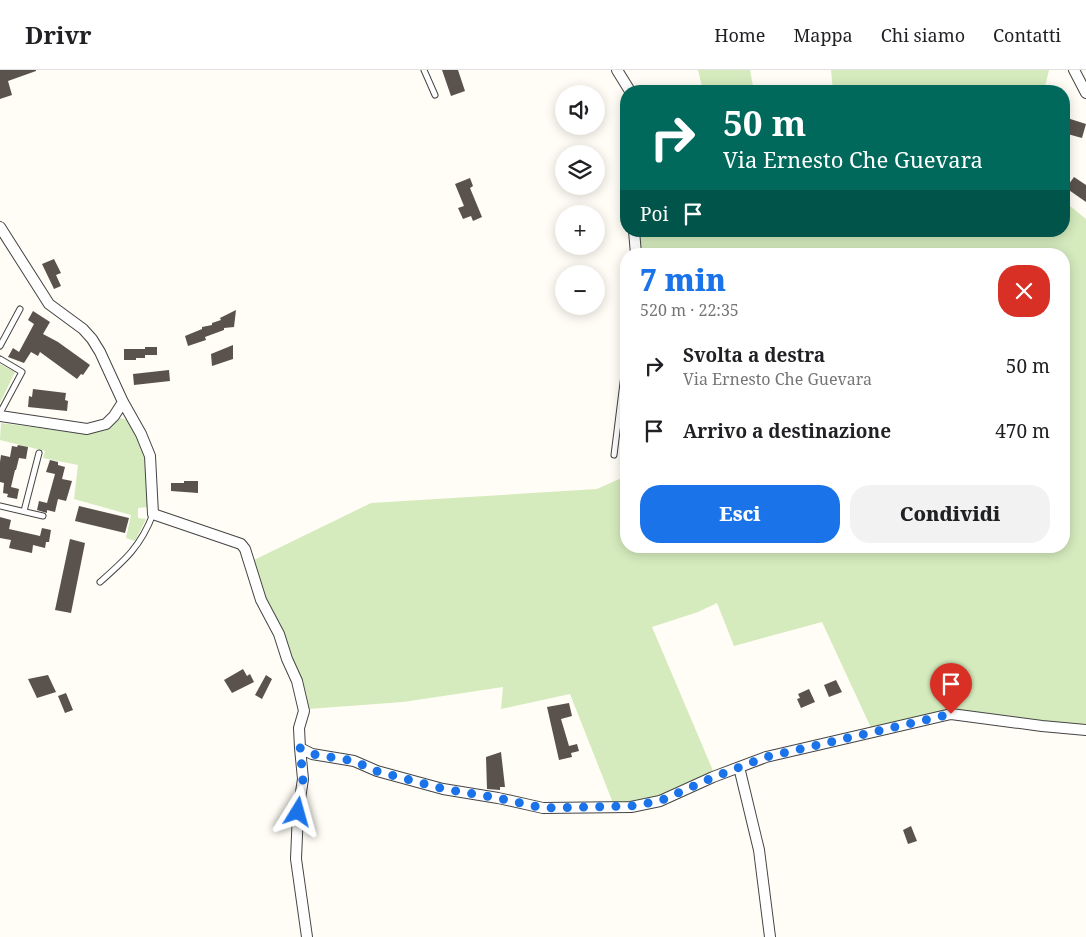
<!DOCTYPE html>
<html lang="it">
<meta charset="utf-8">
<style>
:root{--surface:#fff;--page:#f2f2f2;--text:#202124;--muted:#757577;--line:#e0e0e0;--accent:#1a73e8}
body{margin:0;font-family:"Noto Serif",serif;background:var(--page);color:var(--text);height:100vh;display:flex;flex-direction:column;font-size:19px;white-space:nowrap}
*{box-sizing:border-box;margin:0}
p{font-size:16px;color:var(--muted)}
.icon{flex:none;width:28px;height:28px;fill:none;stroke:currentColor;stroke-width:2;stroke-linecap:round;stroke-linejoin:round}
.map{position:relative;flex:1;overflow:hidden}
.drawer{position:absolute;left:620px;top:178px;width:450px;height:305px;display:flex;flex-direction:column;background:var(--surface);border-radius:20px;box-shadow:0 2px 12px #0003}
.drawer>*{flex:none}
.banner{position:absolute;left:620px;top:15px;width:450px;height:152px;border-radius:20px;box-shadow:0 2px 12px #0003;background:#00695c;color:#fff;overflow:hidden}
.controls{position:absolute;left:555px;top:15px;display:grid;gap:10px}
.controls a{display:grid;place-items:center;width:50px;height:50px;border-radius:50%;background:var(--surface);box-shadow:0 2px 12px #0003;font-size:25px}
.pin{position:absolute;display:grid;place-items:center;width:42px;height:42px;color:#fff;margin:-51px -21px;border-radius:50% 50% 50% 0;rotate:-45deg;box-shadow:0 0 5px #0007}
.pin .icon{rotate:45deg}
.me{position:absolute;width:55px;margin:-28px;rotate:8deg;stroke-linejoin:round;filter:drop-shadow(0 0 4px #0008)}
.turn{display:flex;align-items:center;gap:18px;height:105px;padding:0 20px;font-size:22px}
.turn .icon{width:65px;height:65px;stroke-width:2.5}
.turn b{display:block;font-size:35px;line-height:42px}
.then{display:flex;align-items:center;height:48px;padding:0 20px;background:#0003;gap:10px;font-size:19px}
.round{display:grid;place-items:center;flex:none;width:52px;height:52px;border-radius:20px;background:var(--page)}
.headline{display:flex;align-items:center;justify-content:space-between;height:85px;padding:0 20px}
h1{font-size:30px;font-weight:800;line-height:38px;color:var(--accent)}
.action{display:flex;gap:10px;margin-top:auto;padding:10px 20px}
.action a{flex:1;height:58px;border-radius:20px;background:var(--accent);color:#fff;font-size:20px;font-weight:800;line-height:58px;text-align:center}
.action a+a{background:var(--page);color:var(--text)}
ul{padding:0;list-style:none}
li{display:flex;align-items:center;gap:15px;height:65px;padding:0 20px}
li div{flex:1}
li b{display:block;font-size:19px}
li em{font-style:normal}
header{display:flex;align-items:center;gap:30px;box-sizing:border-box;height:70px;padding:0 25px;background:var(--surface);border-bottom:1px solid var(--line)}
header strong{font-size:24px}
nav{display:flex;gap:28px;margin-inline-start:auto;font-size:18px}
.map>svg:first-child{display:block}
.green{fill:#d5ebbd}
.building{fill:#5a524d}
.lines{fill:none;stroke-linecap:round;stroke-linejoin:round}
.service-casing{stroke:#444;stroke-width:7}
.minor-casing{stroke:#444;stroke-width:12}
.service{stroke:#fff;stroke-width:5}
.minor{stroke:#fff;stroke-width:10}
.route{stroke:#1a73e8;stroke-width:9;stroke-dasharray:0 16.2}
</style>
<header>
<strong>Drivr</strong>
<nav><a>Home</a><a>Mappa</a><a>Chi siamo</a><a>Contatti</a></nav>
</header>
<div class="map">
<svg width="1086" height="867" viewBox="0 0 1086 867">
<rect width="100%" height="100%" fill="#fffdf5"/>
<path class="green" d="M698,0H750L754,21H703Z
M831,0H1049L1044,21H833Z
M1064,131L1086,149V658L954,641L872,660L822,552L734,576L717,533L698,542L652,557L714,703C679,719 652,734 613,733L570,624L501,639L503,617L403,632L308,639L264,527L254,490L371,433L597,419L626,406V476H1064V184H639L637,161H1064Z
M0,294L15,302L0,333Z
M120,348L128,350L137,363L147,388L148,437L138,438V448L146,449L135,471L126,468L131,445L74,429L78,395L43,388L45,381L0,370L1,353L86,364L107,360Z"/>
<path class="building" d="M0,0H36V1L8,11L12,25L0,29Z
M442,0H458L465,21L451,26Z
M1064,47L1086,54L1082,68L1064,63Z
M1074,107L1086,115V132L1066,118Z
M470,108L473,116L470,118L482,147L473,151L471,146L463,149L458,138L464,136L455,114Z
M54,189L61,203L56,205L61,216L54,219L42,194Z
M236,240L234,257L224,258V260L205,267L206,270L188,276L185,266L202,259V257L212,255V253L221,250L220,248Z
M33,241L50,252L43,264L58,272L90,295L83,305L81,304L77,309L40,282L38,286L31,282L24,293L8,287L13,278L19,282L34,254L28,250Z
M233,275V289L212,296L211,284Z
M145,277H157V285H145V288H136V290H124V279H145Z
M169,300L170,311L134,315L133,304Z
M33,319L66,323L65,330L68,331L67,341L28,337L29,326L32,327Z
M18,375L28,377L26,389L19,388L16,400H15L11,417L19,419L17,429L7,427L8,424L3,423L4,413L0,412V392L1,385L10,387L12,376L17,377Z
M50,390L58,392V395L65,397L62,409L72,411L66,431L58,429L55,442L47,440V443L37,440L39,431L47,433L55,404L46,402Z
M184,411H198V423L171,421V413H184Z
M79,436L129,448L125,463L75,451Z
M0,447L11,450L9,459L40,466L42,458L51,460L49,472H46L45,478L33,475L32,483L9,478L11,470L0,468Z
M70,469L85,473L71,543L55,540Z
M243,599L247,606L250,604L254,612L232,623L224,610Z
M48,605L56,622L37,628L28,609Z
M266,605L272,609L262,629L255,625Z
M836,610L842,622L829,627L824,615Z
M809,619L815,632L801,638L797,629L800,628L798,624Z
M66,623L73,640L65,643L58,626Z
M569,633L572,646L561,649L569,676L577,674L579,681L571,683L572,687L559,690L547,637Z
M501,682L505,717H500V720L487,719L486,687Z
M911,756L917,771L908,774L903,760Z"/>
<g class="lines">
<g class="service-casing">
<path id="service" d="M424,0L435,25
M0,276L20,239
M0,289L22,302L0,343
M614,385L626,289
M0,436L43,446
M24,441L39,383
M100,512C125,490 141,476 153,444"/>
</g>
<g class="minor-casing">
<path id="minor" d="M617,0L630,21
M1074,0L1086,23
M0,157L49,234L83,259L92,269L100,282L123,332L141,364L150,386L153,444L241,474L245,479L261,530L279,564L287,589L297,611L304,641L299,658L300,678L312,684L354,691L377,701L443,719L498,728L543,738L631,737L660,731L713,707L766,687L951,644L1042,656L1086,660
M634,161L636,184
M0,346L87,359L106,354L114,346L123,332
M300,678L303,709L298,742L296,789L307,867
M739,697L759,780L770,867"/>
</g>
<use href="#service" class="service"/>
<use href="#minor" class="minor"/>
</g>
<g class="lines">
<path class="route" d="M298,742L303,709L300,678L312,684L354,691L376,701L444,719L498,728L543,738L631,736L660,731L714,707L766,687L951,644"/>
</g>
</svg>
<div class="controls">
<a><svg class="icon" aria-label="sound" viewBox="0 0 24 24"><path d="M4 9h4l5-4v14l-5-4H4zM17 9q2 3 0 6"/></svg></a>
<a><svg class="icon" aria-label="layers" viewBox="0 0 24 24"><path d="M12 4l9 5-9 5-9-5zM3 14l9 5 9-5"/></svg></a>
<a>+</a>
<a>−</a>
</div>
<div class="pin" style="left:951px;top:644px;background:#d93025"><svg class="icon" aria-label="arrive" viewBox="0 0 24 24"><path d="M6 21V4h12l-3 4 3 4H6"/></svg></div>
<svg class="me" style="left:298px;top:742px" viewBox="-20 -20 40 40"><path d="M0-17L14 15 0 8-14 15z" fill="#1a73e8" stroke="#fff" stroke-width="4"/></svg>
<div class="banner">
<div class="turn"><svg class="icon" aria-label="right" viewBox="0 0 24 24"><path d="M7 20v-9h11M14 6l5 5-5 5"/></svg><div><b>50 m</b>Via Ernesto Che Guevara</div></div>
<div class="then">Poi<svg class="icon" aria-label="arrive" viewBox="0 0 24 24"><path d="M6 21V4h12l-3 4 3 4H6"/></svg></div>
</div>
<section class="drawer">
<div class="headline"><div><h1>7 min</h1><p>520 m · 22:35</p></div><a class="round" style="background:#d93025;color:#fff"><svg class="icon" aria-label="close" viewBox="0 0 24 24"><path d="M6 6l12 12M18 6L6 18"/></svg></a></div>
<ul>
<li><svg class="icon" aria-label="right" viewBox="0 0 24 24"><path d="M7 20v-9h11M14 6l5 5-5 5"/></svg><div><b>Svolta a destra</b><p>Via Ernesto Che Guevara</p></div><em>50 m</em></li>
<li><svg class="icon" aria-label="arrive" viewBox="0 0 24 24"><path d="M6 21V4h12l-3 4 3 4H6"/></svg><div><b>Arrivo a destinazione</b></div><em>470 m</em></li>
</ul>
<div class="action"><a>Esci</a><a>Condividi</a></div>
</section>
</div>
